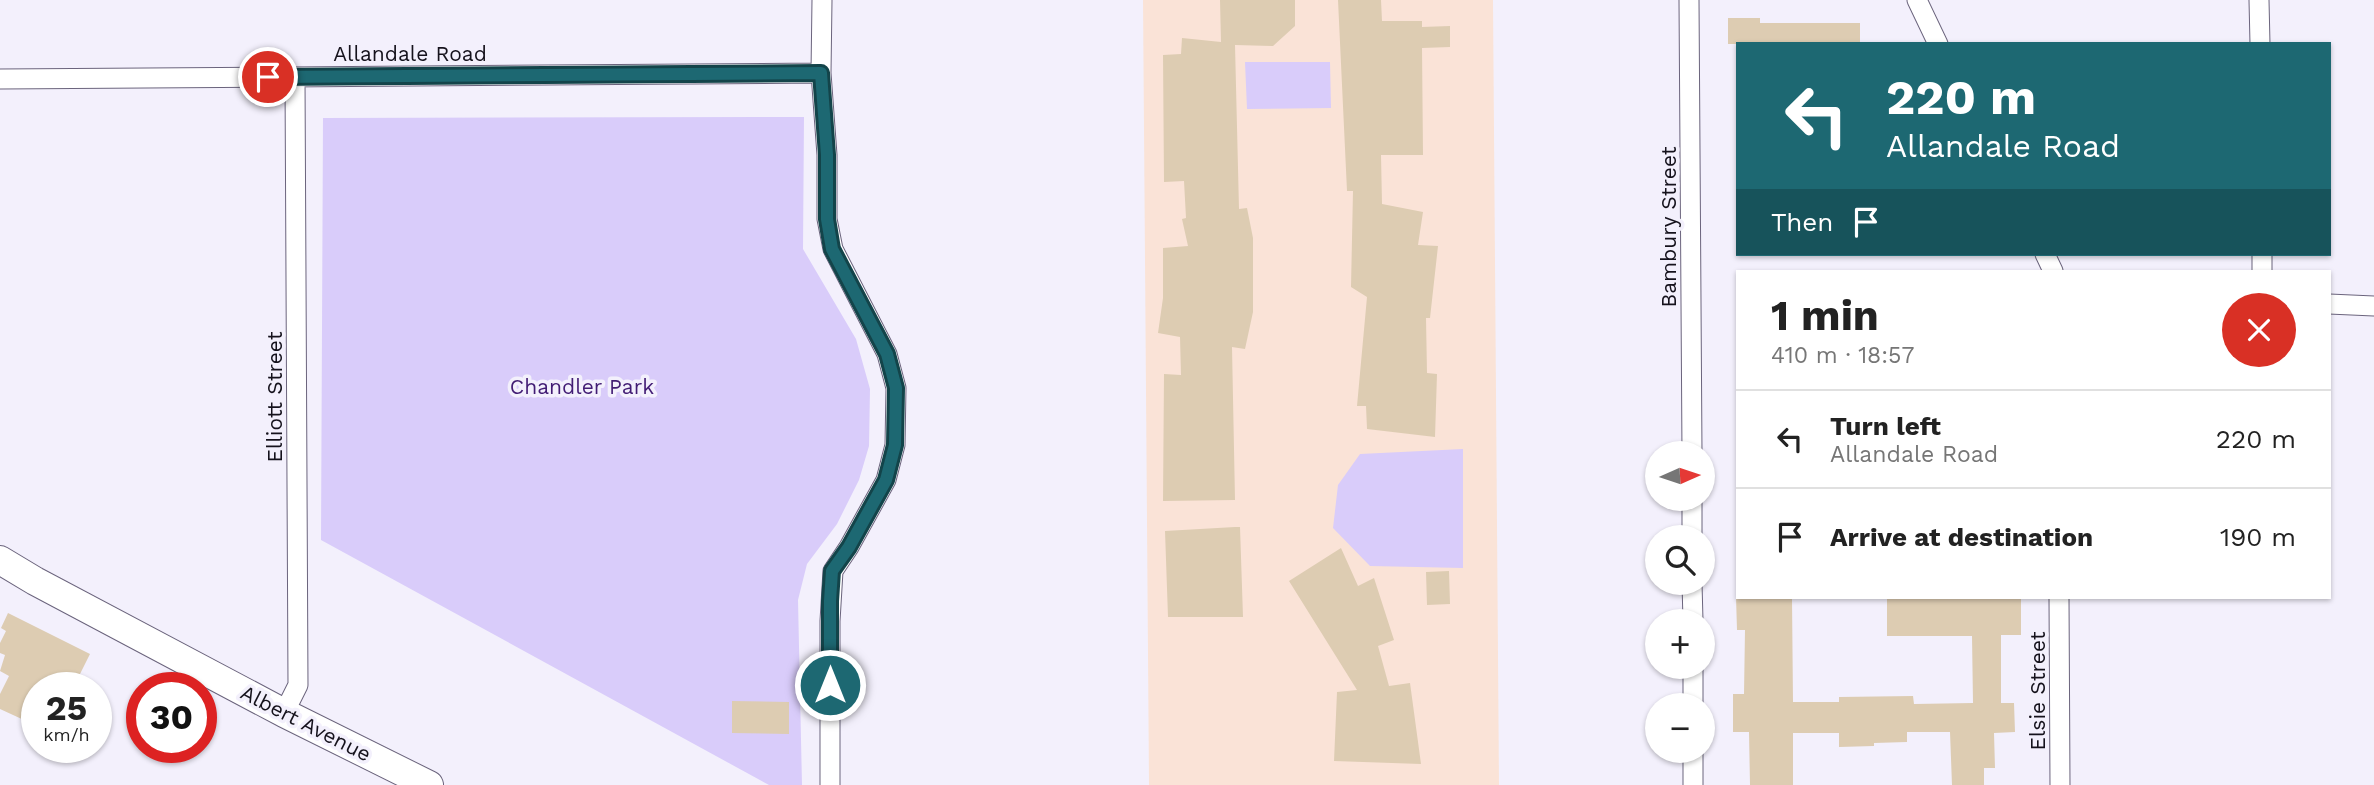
<!DOCTYPE html>
<meta charset="utf-8">
<style>
:root{--surface:#fff;--page:#f2f2f2;--text:#222;--muted:#767676;--line:#e0e0e0}
body{margin:0;font-family:"Work Sans",sans-serif;background:var(--page);color:var(--text);height:100vh;display:flex;flex-direction:column;font-size:26px;white-space:nowrap}
*{box-sizing:border-box;margin:0}
p{font-size:23px;color:var(--muted)}
.icon{flex:none;width:38px;height:38px;fill:none;stroke:currentColor;stroke-width:2;stroke-linecap:round;stroke-linejoin:round}
.map{position:relative;flex:1;overflow:hidden}
.drawer{position:absolute;left:1736px;top:270px;width:595px;height:329px;display:flex;flex-direction:column;background:var(--surface);border-radius:0px;box-shadow:0 2px 5px #0004}
.drawer>*{flex:none}
.guide{position:absolute;left:1736px;top:42px;width:595px;height:214px;border-radius:0px;box-shadow:0 2px 5px #0004;background:#1d6872;color:#fff;overflow:hidden}
.needle{width:46px;rotate:87deg}
.buttons{position:absolute;left:1645px;top:441px;display:grid;gap:14px}
.buttons a{display:grid;place-items:center;width:70px;height:70px;border-radius:50%;background:var(--surface);box-shadow:0 2px 5px #0004;font-size:35px}
.speed{position:absolute;left:21px;top:672px;display:flex;gap:14px;font-size:35px;font-weight:700;text-align:center}
.speed>*{display:grid;place-content:center;width:91px;height:91px;border-radius:50%;background:var(--surface);box-shadow:0 2px 5px #0004;line-height:1}
.speed small{font-size:18px;font-weight:400}
.speed .limit{border:10px solid #d22;background:#fff;color:#111}
.pin{position:absolute;display:grid;place-items:center;width:60px;height:60px;color:#fff;margin:-30px;border:4px solid #fff;border-radius:50%;box-shadow:0 2px 7px #0007}
.me{position:absolute;width:77px;margin:-38px;rotate:0deg;stroke-linejoin:round;filter:drop-shadow(0 0 5px #0008)}
.turn{display:flex;align-items:center;gap:24px;height:147px;padding:0 35px;font-size:32px}
.turn .icon{width:91px;height:91px;stroke-width:2.5}
.turn b{display:block;font-size:49px;line-height:60px}
.then{display:flex;align-items:center;height:66px;padding:0 35px;background:#0003;gap:14px;font-size:26px}
.round{display:grid;place-items:center;flex:none;width:74px;height:74px;border-radius:37px;background:var(--page)}
.overview{display:flex;align-items:center;justify-content:space-between;height:119px;padding:0 35px}
h1{font-size:42px;font-weight:700;line-height:52px}
ul{padding:0;list-style:none}
li{display:flex;align-items:center;gap:21px;height:98px;padding:0 35px;border-top:2px solid var(--line)}
li div{flex:1}
li b{display:block;font-size:26px}
li em{font-style:normal}
.map>svg:first-child{display:block}
.education{fill:#fae3d7}
.green{fill:#d9ccfa}
.building{fill:#ddccb2}
.lines{fill:none;stroke-linecap:round;stroke-linejoin:round}
.street-casing{stroke:#6b647d;stroke-width:21}
.secondary-casing{stroke:#6b647d;stroke-width:30}
.street{stroke:#fff;stroke-width:19}
.secondary{stroke:#fff;stroke-width:28}
.route-casing{stroke:#13444a;stroke-width:18}
.route{stroke:#1d6872;stroke-width:12}
.labels{text-anchor:middle;dominant-baseline:central;stroke-width:7;stroke-linejoin:round;paint-order:stroke}
.street-label{font-size:21px;fill:#15121c;stroke:#f3f0fc}
.park-label{font-size:21px;fill:#421c74;stroke:#f3f0fc}
</style>
<div class="map">
<svg width="2374" height="785" viewBox="0 0 2374 785">
<rect width="100%" height="100%" fill="#f3f0fc"/>
<path class="education" d="M1143,0H1493L1499,785H1149Z"/>
<path class="green" d="M1245,62H1330L1331,108L1247,109Z
M804,117L803,249L856,339L870,389L869,446L859,480L837,524L807,564L798,600L802,785H769L321,540L323,118Z
M1463,449V568L1370,566L1333,528L1338,485L1360,454Z"/>
<path class="building" d="M1220,0H1295V26L1273,46L1235,45L1239,209L1247,208L1253,238V312L1245,349L1232,347L1235,500L1163,501L1164,374L1181,375L1180,337L1158,333L1163,298V248L1188,246L1182,219L1186,218L1184,181L1164,182L1163,55L1181,54L1182,38L1221,42Z
M1338,0H1381L1382,21H1422V27L1450,26V47L1422,48L1423,155H1381L1382,204L1423,212L1418,245L1438,246L1430,318H1426L1427,373L1437,374L1435,437L1367,429L1366,406H1357L1367,297L1351,287L1353,191H1347Z
M1728,18H1760V23H1860V44H1728Z
M1235,527H1240L1243,617H1168L1165,531Z
M1341,548L1358,586L1374,578L1394,640L1378,646L1389,686L1410,683L1421,764L1334,761L1337,692L1357,690L1289,581Z
M1449,571L1450,604L1427,605L1426,572Z
M1736,597L1792,599L1793,702H1839V697L1913,696L1914,704L1973,703L1972,636H1887V597H1910V599L2021,598V635H2001V703H2014L2015,732L1994,733L1995,768H1984V785H1952L1950,732H1907V742L1874,743V746L1839,747V733H1793V785H1750L1749,732H1733V694H1744L1745,630H1737Z
M8,613L90,654L73,688H37V726L0,709V694L9,676L0,671L5,655L0,653V643L6,631L1,628Z
M732,701L789,702V734L732,733Z"/>
<g class="lines">
<g class="street-casing">
<path id="street" d="M822,0L821,73L827,155V219L833,249L887,354L896,388L895,445L886,480L849,547L833,571L830,621V785
M1689,0L1692,453
M1917,0L1938,44
M2259,0L2260,44
M0,79L821,73
M2045,254L2053,271
M2262,254V271
M2329,304L2374,306
M1692,499V537
M1692,583L1693,621
M2059,597L2060,785
M1693,667V705
M284,713L298,685L295,77
M1693,751V785"/>
</g>
<g class="secondary-casing">
<path id="secondary" d="M0,560L35,581L284,713L429,785"/>
</g>
<use href="#street" class="street"/>
<use href="#secondary" class="secondary"/>
</g>
<g class="lines">
<g class="route-casing">
<path id="route" d="M268,77L821,73L827,155V219L832,249L887,354L896,388L895,445L886,480L849,547L832,571L830,601V685"/>
</g>
<use href="#route" class="route"/>
</g>
<g class="labels">
<g class="street-label">
<text x="410" y="53">Allandale Road</text>
<text transform="translate(1668 227) rotate(-90)">Bambury Street</text>
<text transform="translate(274 397) rotate(-90)">Elliott Street</text>
<text transform="translate(2037 691) rotate(-90)">Elsie Street</text>
<text transform="translate(306 723) rotate(27)">Albert Avenue</text>
</g>
<g class="park-label">
<text x="582" y="386">Chandler Park</text>
</g>
</g>
</svg>
<div class="buttons">
<a><svg class="needle" viewBox="-14 -14 28 28"><path d="M0-13l5 13h-10z" fill="#e53935"/><path d="M0 13l5-13h-10z" fill="#767676"/></svg></a>
<a><svg class="icon" aria-label="search" viewBox="0 0 24 24"><circle cx="10" cy="10" r="6"/><path d="M15 15l6 6"/></svg></a>
<a>+</a>
<a>−</a>
</div>
<div class="speed"><div>25<small>km/h</small></div><div class="limit">30</div></div>
<div class="pin" style="left:268px;top:77px;background:#d93025"><svg class="icon" aria-label="arrive" viewBox="0 0 24 24"><path d="M6 21V4h12l-3 4 3 4H6"/></svg></div>
<svg class="me" style="left:830px;top:685px" viewBox="-20 -20 40 40"><circle r="17" fill="#1d6872" stroke="#fff" stroke-width="3"/><path d="M0-11L8 9 0 5-8 9z" fill="#fff"/></svg>
<div class="guide">
<div class="turn"><svg class="icon" aria-label="left" viewBox="0 0 24 24"><path d="M17 20v-9H6M10 6l-5 5 5 5"/></svg><div><b>220 m</b>Allandale Road</div></div>
<div class="then">Then<svg class="icon" aria-label="arrive" viewBox="0 0 24 24"><path d="M6 21V4h12l-3 4 3 4H6"/></svg></div>
</div>
<section class="drawer">
<div class="overview"><div><h1>1 min</h1><p>410 m · 18:57</p></div><a class="round" style="background:#d93025;color:#fff"><svg class="icon" aria-label="close" viewBox="0 0 24 24"><path d="M6 6l12 12M18 6L6 18"/></svg></a></div>
<ul>
<li><svg class="icon" aria-label="left" viewBox="0 0 24 24"><path d="M17 20v-9H6M10 6l-5 5 5 5"/></svg><div><b>Turn left</b><p>Allandale Road</p></div><em>220 m</em></li>
<li><svg class="icon" aria-label="arrive" viewBox="0 0 24 24"><path d="M6 21V4h12l-3 4 3 4H6"/></svg><div><b>Arrive at destination</b></div><em>190 m</em></li>
</ul>
</section>
</div>
